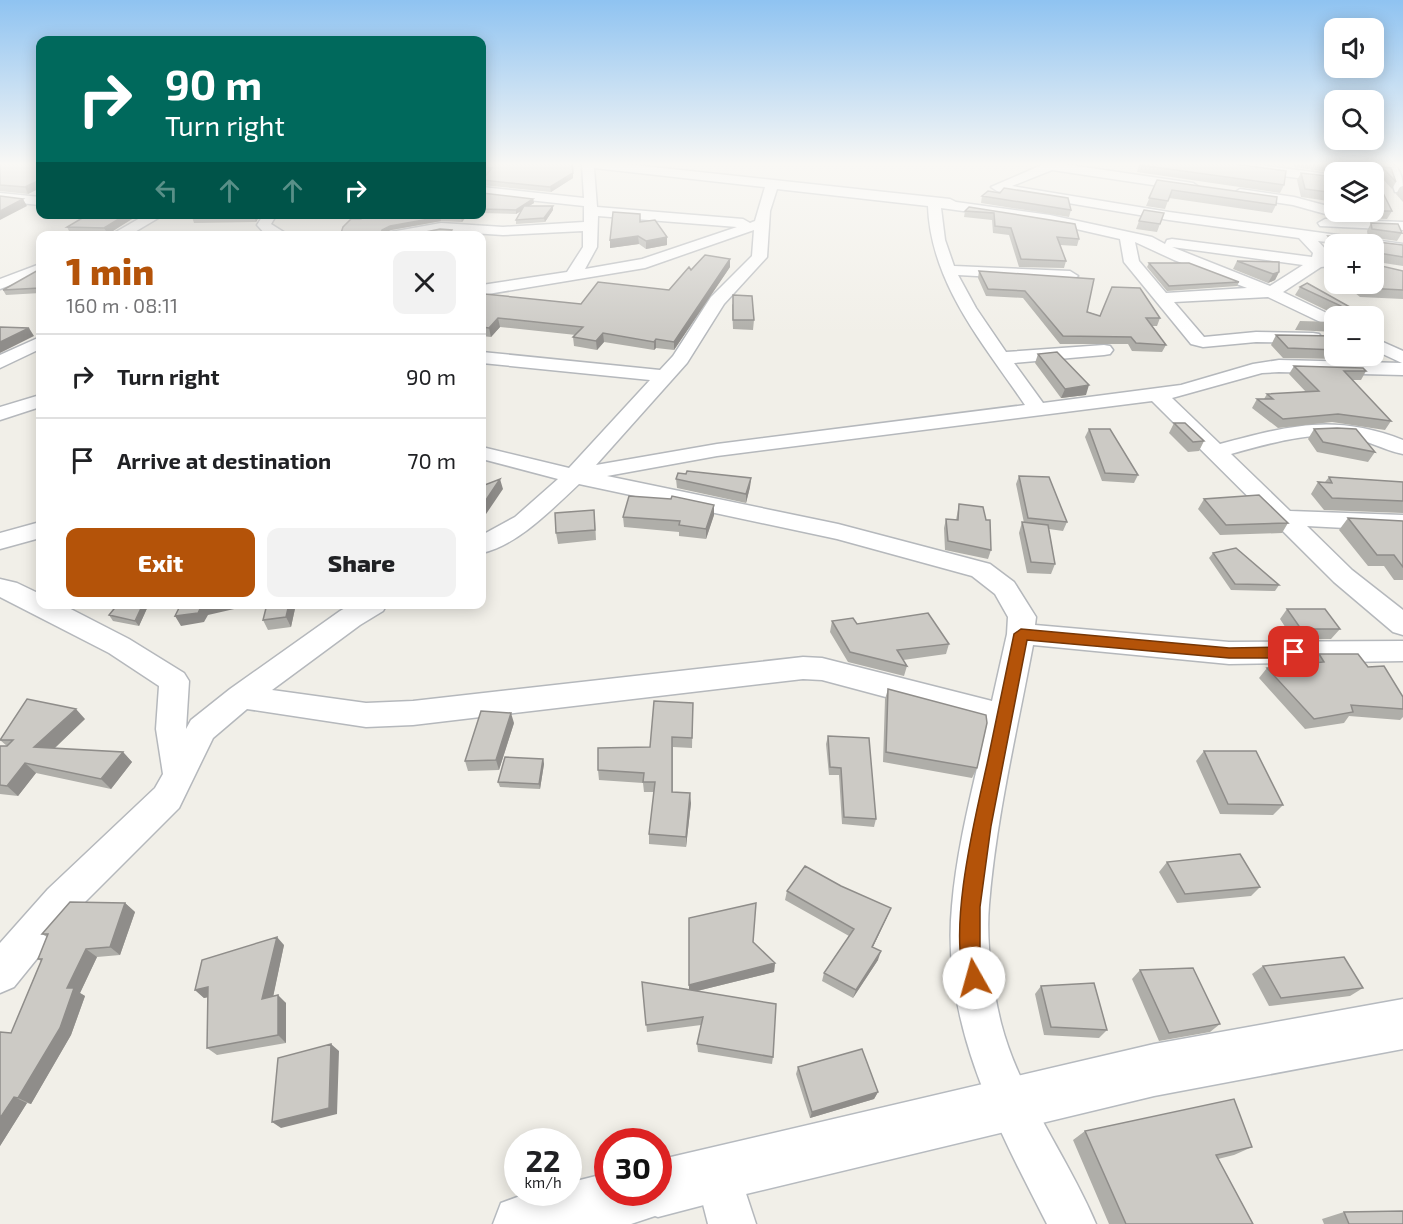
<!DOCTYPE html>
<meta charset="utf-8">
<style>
:root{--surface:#fff;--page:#f2f2f2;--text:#202124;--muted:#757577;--line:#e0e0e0;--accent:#b45309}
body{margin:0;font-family:"Exo 2",sans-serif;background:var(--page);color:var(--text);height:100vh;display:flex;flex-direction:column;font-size:22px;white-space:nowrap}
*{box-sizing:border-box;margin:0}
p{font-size:20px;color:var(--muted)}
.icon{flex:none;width:33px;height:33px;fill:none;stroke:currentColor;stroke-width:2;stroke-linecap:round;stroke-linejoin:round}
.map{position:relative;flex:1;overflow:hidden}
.sheet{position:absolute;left:36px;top:231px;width:450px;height:378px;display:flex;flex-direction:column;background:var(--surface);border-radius:12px;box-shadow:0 3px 15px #0003}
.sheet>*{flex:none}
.guide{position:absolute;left:36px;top:36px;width:450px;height:183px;border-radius:12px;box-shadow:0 3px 15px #0003;background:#00695c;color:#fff;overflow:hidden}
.tools{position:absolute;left:1324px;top:18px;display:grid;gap:12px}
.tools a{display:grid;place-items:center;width:60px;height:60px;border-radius:12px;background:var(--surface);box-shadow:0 3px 15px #0003;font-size:30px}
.speed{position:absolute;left:504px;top:1128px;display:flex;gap:12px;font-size:30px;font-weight:700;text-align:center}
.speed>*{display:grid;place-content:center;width:78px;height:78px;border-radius:50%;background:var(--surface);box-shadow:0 3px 15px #0003;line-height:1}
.speed small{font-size:15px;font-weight:400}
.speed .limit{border:9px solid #d22;background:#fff;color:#111}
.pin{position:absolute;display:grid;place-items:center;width:51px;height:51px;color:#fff;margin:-26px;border-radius:12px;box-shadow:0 3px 9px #0006}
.me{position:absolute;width:66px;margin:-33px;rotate:353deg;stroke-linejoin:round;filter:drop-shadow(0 0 4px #0008)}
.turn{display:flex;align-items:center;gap:21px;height:126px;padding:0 30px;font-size:27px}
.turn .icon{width:78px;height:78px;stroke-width:2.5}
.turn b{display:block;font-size:42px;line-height:51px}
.lanes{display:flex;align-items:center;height:57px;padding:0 30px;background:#0003;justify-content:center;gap:30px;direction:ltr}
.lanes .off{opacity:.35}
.round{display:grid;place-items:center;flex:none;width:63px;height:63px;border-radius:12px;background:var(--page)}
.head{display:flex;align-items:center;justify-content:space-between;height:102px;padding:0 30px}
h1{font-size:36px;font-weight:800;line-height:45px;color:var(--accent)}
.action{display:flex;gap:12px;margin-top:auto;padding:12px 30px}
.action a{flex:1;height:69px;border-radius:12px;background:var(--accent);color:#fff;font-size:24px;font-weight:800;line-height:69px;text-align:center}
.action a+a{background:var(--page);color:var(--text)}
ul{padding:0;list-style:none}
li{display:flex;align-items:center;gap:18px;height:84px;padding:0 30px;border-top:2px solid var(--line)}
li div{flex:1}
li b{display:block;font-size:22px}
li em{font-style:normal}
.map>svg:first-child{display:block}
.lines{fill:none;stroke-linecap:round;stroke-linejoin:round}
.street-casing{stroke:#b5b8bc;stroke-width:3}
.secondary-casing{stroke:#b6babf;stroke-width:3}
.street{fill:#fff;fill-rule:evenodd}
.secondary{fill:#fff;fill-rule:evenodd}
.wall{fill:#afaea9}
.shaded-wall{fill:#8f8d8a}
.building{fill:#cccac5;stroke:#8f8d8a;stroke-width:1.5}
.route{fill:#b45309;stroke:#753606;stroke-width:1.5}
</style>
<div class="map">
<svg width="1403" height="1224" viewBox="0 0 1403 1224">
<rect width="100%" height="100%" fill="#f1efe8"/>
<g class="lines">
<g class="street-casing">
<path id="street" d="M582,164H625L950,199L956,202L1050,215L1152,237L1165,244L1167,240L1172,239L1312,257L1313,253L1299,238L1169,220L997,191L991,187L1044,164H1063L1193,183L1199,187L1193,191L1052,170L1012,186L1169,212L1403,244V252L1374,248V244H1346L1318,241L1328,252L1327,259L1333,263L1330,266L1321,267L1283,292L1335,317V329L1268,297L1174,302L1204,337L1256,332L1313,333L1319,334L1322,338L1319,342L1313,343L1256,342L1203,347L1191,344L1124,262L1120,239L1050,223L941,208L945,240L954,266L1070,271L1078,276L1070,281L958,275L976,308L1006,352L1104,345L1110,346L1113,350L1110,354L1104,355L1014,363L1043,403L1181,385L1253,364L1279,360L1402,363L1374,350V338L1403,351V375L1279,372L1262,373L1172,398L1220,444C1289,426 1333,413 1403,440V454C1383,450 1366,439 1345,436C1306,432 1268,444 1231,454L1290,511L1403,515V531L1307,526L1352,570L1403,610V635L1393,632L1334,582L1152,401L717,456L607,476L838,524L990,564L1014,582L1036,617L1035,625L1229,642L1403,641V661L1229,664L1033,645C1017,731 996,818 989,905C986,942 992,986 1001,1023C1020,1096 1067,1155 1096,1224H1047C996,1125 941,1022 952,906C957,845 974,784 987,724L822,680L803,679L413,725L366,727L247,709L213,738L179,808L74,913L14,987L0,993V943L48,889L155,788L163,774L156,729L159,686L109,653L0,597V579L17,583L40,594V604H61L129,639L184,673L189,681L186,729L191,720L230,689L340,611L352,604H387L383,611L360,625L272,690L366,703L413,701L803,657L822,658L992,701L1007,634L1008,617L995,594L972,576L837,539L579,484C552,509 518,545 482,553V535L515,517L558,479L482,459V447L569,468L650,380L482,363V352L660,370L673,356L711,297L752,256L754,230L645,268L482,295V285L567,272L583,247V231L503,235L441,231L417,236H384L391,232L441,223L503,227L584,222V206L482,195V187L584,198ZM594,168L765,187L755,221L750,223L743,219L597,207ZM777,189L928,206C931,284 983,343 1025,405L717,444L596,465L687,363L724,304L767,257L770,211ZM598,216L737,227L642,259L585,269L597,247ZM1135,242L1174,260L1247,288L1166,293L1139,261ZM1172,247L1303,265L1270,286Z
M1219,164H1252L1335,175V183L1225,168Z
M1381,164H1394C1402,173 1403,180 1403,192H1395L1388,172Z
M1240,189L1294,197L1335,208V212L1354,213L1356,216L1350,220L1403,222V230L1320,226L1318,223L1325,219L1347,220L1293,205L1235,196L1234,193Z
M0,193L40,197V205L0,201Z
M147,214H165L128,236H109Z
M264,214H277L271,224L290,236H267L257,225Z
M40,264V274L0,289V279Z
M40,337V349L0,368V355Z
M40,395V407L0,420V407Z
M40,522V538L0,549V533Z
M718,1150L734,1157L756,1224H708L695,1173L702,1157Z"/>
</g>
<g class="secondary-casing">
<path id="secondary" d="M1403,999V1049L1154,1096L746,1194L658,1217L655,1216L631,1224H493L501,1203L531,1192H568V1183L608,1173V1192H658V1160L1154,1044Z"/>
</g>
<use href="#street" class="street"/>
<use href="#secondary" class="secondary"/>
</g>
<path class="wall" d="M0,164H40V188L28,194L0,191Z
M573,164V178L551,192L482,185V179L487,173H482V165Z
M1269,164H1285L1284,166Z
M1293,164H1369L1373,172L1335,173L1294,167Z
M1139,165L1284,185L1280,193L1137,172Z
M1382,167L1396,182L1392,189L1378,174Z
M1301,173L1335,177V202L1301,197L1297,180Z
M1374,175L1392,211L1387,219L1365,218L1364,212H1374Z
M1157,180L1276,205L1272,213L1169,198L1165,209L1146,206Z
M1403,186V202L1396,194L1400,187Z
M482,193L533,199L534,203L529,206L553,210L545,222L516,224V220L521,211L516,214L482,213Z
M982,196L1071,210L1069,217L981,203Z
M969,207L1075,224L1079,239L1077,246L1060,245L1066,261L1064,268L1019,267L1009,235L993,233L992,220L964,217L965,211Z
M1164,213L1157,232L1136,229L1139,221Z
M89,214H140L108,234L70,233L67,227Z
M193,214H261L256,222L194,223L192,217Z
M365,214L466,217L462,222L441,221L391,230L384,233L453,234L452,236H340L361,219Z
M641,221L667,245L646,249L639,244L610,248V240Z
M1371,223L1402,233L1397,241L1377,238L1378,242L1403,245V266L1377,262V265L1403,271V299L1360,297L1344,284H1374L1335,244V276L1326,269L1331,260H1332L1329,258L1330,250L1324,244L1328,236L1376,238L1368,237L1367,231Z
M1237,261L1279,272L1275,280L1268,283L1233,269Z
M1149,263L1239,282L1237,286L1167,291L1147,267Z
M730,267L674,350L656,348L654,350L604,342L597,350L574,346L573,337L576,335L500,327L491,337L482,336V299L581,304L669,290L691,270Z
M40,269V293L6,295L3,290Z
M979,271L1100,316L1160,318L1157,326H1151L1166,345L1162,352L1132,351L1128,344H1060L1023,298L986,296L978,278Z
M1300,287L1366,316H1336V315L1295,295Z
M732,304L754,320L753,330L733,329Z
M1300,321L1335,322V332L1295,330Z
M1276,335L1335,336V356H1343L1340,359L1283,358L1271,345Z
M1374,339L1382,345L1376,354H1374Z
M1038,354L1086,395L1061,398L1035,363Z
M1294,366L1366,371L1361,380H1352L1391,421L1385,430L1332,422L1278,428L1252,408L1257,399H1264L1267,394L1306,392L1289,374Z
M1174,423L1204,441L1199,451L1188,452L1169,433Z
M1089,429L1138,475L1134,483L1102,481L1085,437Z
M1314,429L1375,452L1368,462L1317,452L1308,439Z
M1019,476L1067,522L1063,531L1049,529L1055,564L1051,574L1027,573L1019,533L1022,522L1024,523L1016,484Z
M1329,477L1403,482V513L1324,510L1311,494L1318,482H1325Z
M751,478L750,487L746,503L677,488L676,479Z
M1204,499L1288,523L1282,533L1220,535L1198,509Z
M959,504L991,550L988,559L945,550L944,528L946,519L956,520Z
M714,505V515L706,539L679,536V532L624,527L623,517Z
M1348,518L1403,521V580H1394L1384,566H1368L1339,530Z
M595,520L596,540L558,544L556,533Z
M1213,553L1279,585L1275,591L1231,590L1209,558Z
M149,604L139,626L113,621L109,615Z
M296,604L291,627L268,630L263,620Z
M1287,609L1340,629L1331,639H1293L1280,619Z
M832,621L857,624L949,644L946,654L903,660L907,666L904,676L848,662L830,632Z
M1319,654L1368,667L1403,697V717L1400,720L1349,716L1344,723L1305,729L1259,678L1267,668L1312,663Z
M888,689L977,768L972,778L883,762L885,699Z
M693,703L692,748L673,747V792L691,803L686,847L649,844V834L654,792H644L643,783L599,780L598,770L650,747Z
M85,719L54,749L123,752L132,762L111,789L36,773L18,796L0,794V746H7L0,740Z
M514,723L499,770L468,771L465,761Z
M828,736L876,819L874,827L842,824L839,775H829L826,744Z
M1204,751L1283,805L1273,815L1220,814L1196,761Z
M543,759L544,764L540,789L500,787L498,782Z
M1167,862L1260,887L1251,896L1177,903L1159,872Z
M841,886L887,917L873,947L878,960L853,998L822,981L824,973L849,936L785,900L787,891Z
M125,903L135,912L120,955L97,957L80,993L85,996L71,1035L31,1104L27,1103L0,1146L11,1033L41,961L38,959L47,937L42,934Z
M753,942L775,963L774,972L697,991L773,1057L772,1064L698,1052L697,1044L701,1025L647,1032L642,982L689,990Z
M284,945L273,996L286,1003V1043L217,1055L207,1048L208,997L204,998L195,990Z
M1263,966L1363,988L1350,996L1269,1006L1252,974Z
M1140,970L1220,1024L1210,1032L1159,1041L1132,979Z
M1041,986L1107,1030L1099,1038L1044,1035L1035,994Z
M798,1067L878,1092L874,1099L810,1118L796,1074Z
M1085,1131L1252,1147L1234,1155L1218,1159L1253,1224H1109L1073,1140Z
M1344,1212L1403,1224H1324L1322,1219Z"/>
<path class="shaded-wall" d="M573,164V178L551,192L550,187Z
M40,180V188L28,194L25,187Z
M23,199L27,206L0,220V211Z
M533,199L534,203L516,214V210Z
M553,206V210L545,222L544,218Z
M127,214H140L108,234L104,228Z
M255,214H261L256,222L254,216Z
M464,214H465L466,217L462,222L461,218Z
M440,217L441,221L391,230L383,234L381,233L382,230L390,226Z
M638,236L639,244L610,248V240Z
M667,237V245L646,249V241Z
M730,259V267L674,350V342Z
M1279,272L1275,280L1268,283L1273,274Z
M498,318L500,327L491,337L489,328Z
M29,328L34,336L0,353V342Z
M603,333L604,342L597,350L596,341Z
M656,339V348L654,350V342Z
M1089,385L1086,395L1061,398L1065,389Z
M751,478L750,487L746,503V494Z
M500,479L503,489L482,520V506Z
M714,505V515L706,539V529Z
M143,604H149L139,626L135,621Z
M206,604H256L208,615L204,622L181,626L175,616Z
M289,604H296L291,627L286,617Z
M76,709L85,719L44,758L34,747Z
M511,713L514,723L499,770L496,760Z
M123,752L132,762L111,789L101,779Z
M543,759L544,764L540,789L539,784Z
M25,763L36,773L18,796L7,786Z
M690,793L691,803L686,847V837Z
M125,903L135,912L120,955L110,947Z
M891,908L887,917L869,955L872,947Z
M277,937L284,945L271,1007L262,999Z
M86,949L97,957L80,993L85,996L71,1035L31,1104L18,1098L67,988Z
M881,951L878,960L853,998L856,990Z
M775,963L774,972L689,993V985Z
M208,987L218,995L204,998L195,990Z
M278,995L286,1003V1043L278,1035Z
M331,1044L339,1051L337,1114L281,1128L272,1122Z
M878,1092L874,1099L810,1118L812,1112Z
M14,1097L27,1103L0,1146V1118Z"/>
<path class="building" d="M0,164H40V180L25,187L0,185Z
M483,164H572L573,173L550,187L482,180L492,168H482Z
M1140,164H1235L1286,171L1284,185L1139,165Z
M1327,164H1369L1373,172H1341V168L1339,166Z
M1382,167L1391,168L1396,182Z
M1301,173L1335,177V193L1305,189Z
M1374,175L1392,211H1374Z
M1157,180L1277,197L1276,205L1172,190L1168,201L1149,198Z
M1004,188L1068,198L1071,210L982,196L988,191L1000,193Z
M482,193L533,199L516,210L482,209Z
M0,196L23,199L0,211Z
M524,206H553L544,218L516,220Z
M969,207L1075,224L1079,239L1057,237L1066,261L1021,259L1011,228L995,226L994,213L965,211Z
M1144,210L1164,213L1160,224L1139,221Z
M613,212L640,214V222L655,220L667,237L646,241L638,236L610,240Z
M89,214H127L104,228L67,227Z
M193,214H255L254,216L192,217Z
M365,214H464L461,218L440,217L390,226L382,230L381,233L416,234L440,229L452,230L448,236H340L343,227L351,219H361Z
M1371,223L1398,224L1402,233L1372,229Z
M1328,236L1376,238L1378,242L1403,245V257L1379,253L1377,256V265L1403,271V290L1365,288L1360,284H1374V244H1335V250H1334V242Z
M705,255L730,259L674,342L656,339L654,342L603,333L596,341L573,337L583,327L498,318L489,328L482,327V299L485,294L581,304L598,282L669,290L689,267L691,270Z
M1237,261L1279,262V272L1273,274Z
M1149,263H1189L1239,282L1169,286Z
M40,269V288L3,290Z
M979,271L1094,279L1087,312L1100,316L1112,287L1140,288L1160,318H1146L1166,345L1136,343L1131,337L1063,336L1025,291L988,289Z
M1307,283L1366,316H1343L1341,306L1300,287Z
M733,295L752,296L754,320H733Z
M0,327L29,328L0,342Z
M1276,335L1335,336V350L1288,348Z
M1374,339L1382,345H1374Z
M1057,352L1089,385L1065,389L1038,354Z
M1294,366L1363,368L1366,371H1344L1391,421L1338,414L1283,419L1257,399H1273L1267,394L1319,391Z
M1174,423H1185L1204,441L1193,442Z
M1337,428L1356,429L1375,452L1323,442L1314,429Z
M1089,429H1110L1138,475L1105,473Z
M687,471L751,478L746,494L676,479L678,473L686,474Z
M1019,476L1049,477L1067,522L1028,518Z
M1329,477L1403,482V501L1332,498L1318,482L1332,483Z
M500,479L482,506V486Z
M1259,495L1288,523L1226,525L1204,499Z
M629,496L671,499L672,496L714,505L706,529L679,525L680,521L623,517Z
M959,504L983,507L986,520H990L991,550L948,541L946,519L958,520Z
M594,510L595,530L556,533L555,513Z
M1348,518L1403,521V567L1394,555H1377Z
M1022,522L1048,525L1055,564L1031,562Z
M1236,548L1279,585L1235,584L1213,553Z
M118,604H143L135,621L109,615Z
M181,604H206L202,605L198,613L175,616Z
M267,604H289L286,617L263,620Z
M1287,609H1325L1340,629H1301Z
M928,613L949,644L897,650L907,666L850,652L832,621L853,618L857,624Z
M1319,654H1358L1368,667L1384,666L1403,697V709L1351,705L1353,712L1314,719L1267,668L1324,662Z
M888,689L986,715L987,723L977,768L886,752Z
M27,699L76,709L34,747L123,752L101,779L25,763L7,786L0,785V746H7L13,740H0Z
M654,701L693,703L692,738L672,737V792L690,793L686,837L649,834L655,782H643L644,773L598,770V748L650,747Z
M481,711L511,713L496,760L465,761Z
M828,736L869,738L876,819L844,817L841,768L830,767Z
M1204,751H1256L1283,805L1228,804Z
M505,757L543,759L539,784L498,782Z
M1240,854L1260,887L1185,894L1167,862Z
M805,866L841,886L891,908L872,947L881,951L856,990L824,973L854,929L787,891Z
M70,902L125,903L110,947L86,949L67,988H74L60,1028L18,1098L14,1097L0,1118V1032L11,1033L42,959H38L48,934H42Z
M756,903L753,942L775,963L689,985V918Z
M277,937L262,999L278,995V1035L207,1048L208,987L195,990L202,960Z
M1344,957L1363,988L1281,998L1263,966Z
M1193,968L1220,1024L1169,1033L1140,970Z
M642,982L776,1004L773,1057L697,1044L703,1017L646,1025Z
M1094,983L1107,1030L1051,1027L1041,986Z
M331,1044L329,1108L272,1122L278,1058Z
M862,1049L878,1092L812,1112L798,1067Z
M1234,1099L1252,1147L1216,1155L1253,1224H1126L1085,1131Z
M1403,1211V1224H1349L1344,1212Z"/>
<linearGradient id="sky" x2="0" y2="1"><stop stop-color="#8fc3f1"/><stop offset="0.49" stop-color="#f9f8f5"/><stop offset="1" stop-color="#f9f8f5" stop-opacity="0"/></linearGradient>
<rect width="1403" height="335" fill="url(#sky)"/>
<path class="route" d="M1021,629L1229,648L1294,647L1302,652L1294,658H1229L1027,640L991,826L980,907V955L984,978L981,985L974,987L967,985C946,934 975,818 987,764C996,721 1005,677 1014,634Z"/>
</svg>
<div class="tools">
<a><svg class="icon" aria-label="sound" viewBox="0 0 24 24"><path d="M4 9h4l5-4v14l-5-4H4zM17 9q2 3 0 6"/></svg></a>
<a><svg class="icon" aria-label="search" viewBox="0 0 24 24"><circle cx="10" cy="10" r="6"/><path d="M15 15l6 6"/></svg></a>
<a><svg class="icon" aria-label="layers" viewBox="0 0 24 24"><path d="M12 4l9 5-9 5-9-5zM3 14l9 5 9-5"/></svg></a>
<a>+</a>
<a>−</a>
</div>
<div class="speed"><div>22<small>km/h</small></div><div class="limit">30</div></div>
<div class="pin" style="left:1294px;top:652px;background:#d93025"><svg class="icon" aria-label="arrive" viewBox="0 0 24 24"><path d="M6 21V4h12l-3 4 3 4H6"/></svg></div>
<svg class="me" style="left:974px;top:978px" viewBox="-20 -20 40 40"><circle r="19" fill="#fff"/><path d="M0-13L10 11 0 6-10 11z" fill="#b45309"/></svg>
<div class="guide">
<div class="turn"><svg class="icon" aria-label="right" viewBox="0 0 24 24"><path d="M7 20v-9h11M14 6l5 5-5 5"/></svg><div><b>90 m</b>Turn right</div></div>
<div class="lanes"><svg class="icon off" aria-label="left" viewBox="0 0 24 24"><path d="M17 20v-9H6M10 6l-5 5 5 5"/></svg><svg class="icon off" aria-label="ahead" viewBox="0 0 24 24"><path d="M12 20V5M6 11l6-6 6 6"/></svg><svg class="icon off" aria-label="ahead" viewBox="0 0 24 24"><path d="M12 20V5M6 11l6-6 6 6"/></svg><svg class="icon" aria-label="right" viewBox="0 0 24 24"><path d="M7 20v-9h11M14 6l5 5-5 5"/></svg></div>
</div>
<section class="sheet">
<div class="head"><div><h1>1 min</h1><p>160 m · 08:11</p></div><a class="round"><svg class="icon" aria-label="close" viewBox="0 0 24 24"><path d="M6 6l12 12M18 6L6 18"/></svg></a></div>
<ul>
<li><svg class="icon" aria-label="right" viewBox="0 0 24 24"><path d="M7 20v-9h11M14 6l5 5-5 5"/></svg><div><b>Turn right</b></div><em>90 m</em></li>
<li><svg class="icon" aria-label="arrive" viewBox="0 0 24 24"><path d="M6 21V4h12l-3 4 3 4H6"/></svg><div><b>Arrive at destination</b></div><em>70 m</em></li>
</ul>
<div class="action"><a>Exit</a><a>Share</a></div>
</section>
</div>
